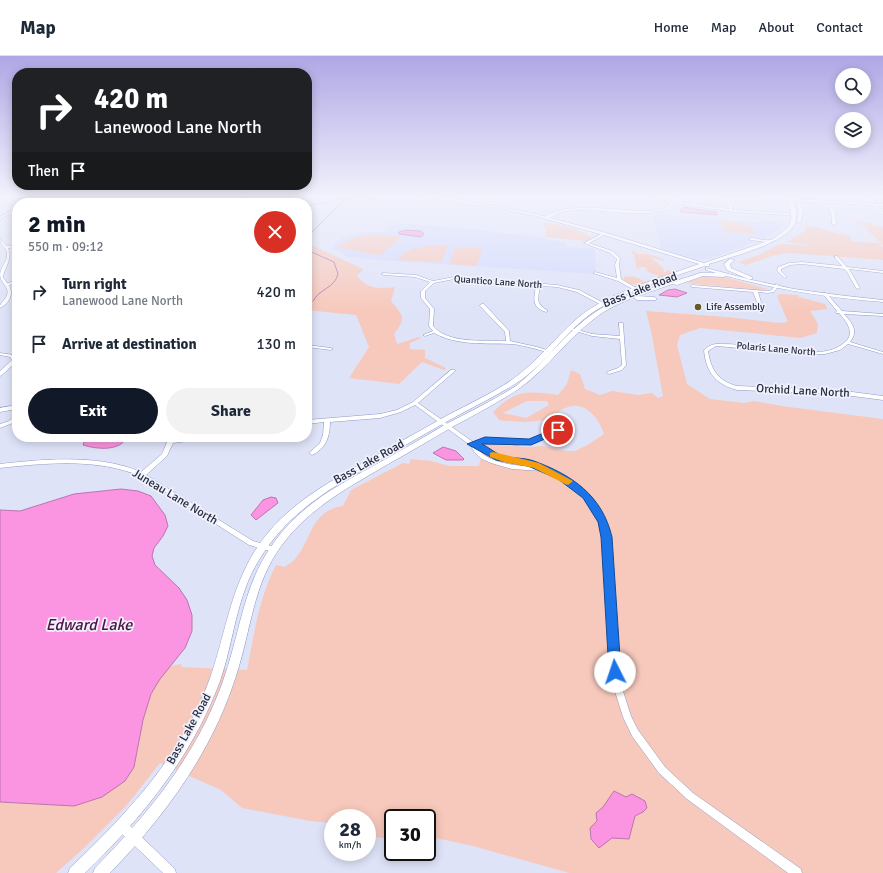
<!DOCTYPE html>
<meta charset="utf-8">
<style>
:root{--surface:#fff;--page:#f2f2f3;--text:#1f2937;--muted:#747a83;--line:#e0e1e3;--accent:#111827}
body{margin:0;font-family:Signika,sans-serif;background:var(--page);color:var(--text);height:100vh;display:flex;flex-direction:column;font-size:15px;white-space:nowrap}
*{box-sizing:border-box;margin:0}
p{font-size:13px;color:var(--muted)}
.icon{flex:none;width:22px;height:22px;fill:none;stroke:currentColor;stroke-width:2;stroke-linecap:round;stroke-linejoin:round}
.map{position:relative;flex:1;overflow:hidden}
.drawer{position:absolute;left:12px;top:142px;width:300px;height:244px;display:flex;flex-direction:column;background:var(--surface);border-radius:16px;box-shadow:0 2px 10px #0003}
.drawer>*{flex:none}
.top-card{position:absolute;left:12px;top:12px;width:300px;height:122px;border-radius:16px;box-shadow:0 2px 10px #0003;background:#202124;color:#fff;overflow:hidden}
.buttons{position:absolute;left:835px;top:12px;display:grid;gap:8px}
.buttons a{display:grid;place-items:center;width:36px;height:36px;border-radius:50%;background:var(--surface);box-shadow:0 2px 10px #0003;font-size:20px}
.speed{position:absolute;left:324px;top:753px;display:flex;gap:8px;font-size:20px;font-weight:700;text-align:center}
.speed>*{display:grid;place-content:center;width:52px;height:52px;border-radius:50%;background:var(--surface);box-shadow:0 2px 10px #0003;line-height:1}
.speed small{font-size:10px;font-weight:400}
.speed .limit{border:2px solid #111;border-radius:6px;background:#fff;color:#111}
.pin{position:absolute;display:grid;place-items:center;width:34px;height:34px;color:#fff;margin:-17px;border:2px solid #fff;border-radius:50%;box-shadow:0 1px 4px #0007}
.me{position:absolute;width:44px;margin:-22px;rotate:356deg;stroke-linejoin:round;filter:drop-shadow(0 0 3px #0008)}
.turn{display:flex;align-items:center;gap:14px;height:84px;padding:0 16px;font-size:18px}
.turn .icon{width:52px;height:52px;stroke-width:2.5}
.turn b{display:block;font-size:28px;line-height:34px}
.then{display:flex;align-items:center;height:38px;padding:0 16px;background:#0003;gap:8px;font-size:15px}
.round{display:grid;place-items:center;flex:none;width:42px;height:42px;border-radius:21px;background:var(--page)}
.summary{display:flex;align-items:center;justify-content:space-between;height:68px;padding:0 16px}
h1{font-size:24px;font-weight:700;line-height:30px;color:var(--accent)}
.button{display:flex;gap:8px;margin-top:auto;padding:8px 16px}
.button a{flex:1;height:46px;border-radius:24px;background:var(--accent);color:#fff;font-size:16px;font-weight:700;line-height:46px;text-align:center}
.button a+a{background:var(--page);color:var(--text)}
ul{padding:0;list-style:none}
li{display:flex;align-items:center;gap:12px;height:52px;padding:0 16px}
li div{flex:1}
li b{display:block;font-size:15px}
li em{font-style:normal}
header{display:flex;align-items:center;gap:24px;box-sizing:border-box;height:56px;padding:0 20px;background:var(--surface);border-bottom:1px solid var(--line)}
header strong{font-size:19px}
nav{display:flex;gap:22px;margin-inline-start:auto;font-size:14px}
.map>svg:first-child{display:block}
.built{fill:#d3dafd}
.green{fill:#f7c9bc;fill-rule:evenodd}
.water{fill:#fb94e1;stroke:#bc74b0}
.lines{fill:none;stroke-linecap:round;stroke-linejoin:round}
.stream{stroke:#bc74b0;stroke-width:1}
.minor-casing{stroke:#8f98c8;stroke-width:1}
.tertiary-casing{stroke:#8f98c8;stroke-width:1}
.secondary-casing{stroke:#8f98c8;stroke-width:1}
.minor{fill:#fff;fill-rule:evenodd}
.tertiary{fill:#fff;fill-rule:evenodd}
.secondary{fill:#fff;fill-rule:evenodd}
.route{fill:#1a73e8;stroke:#114b97}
.slow{fill:#f59e0b}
.poi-dot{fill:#655926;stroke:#eff1fc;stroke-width:1.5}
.labels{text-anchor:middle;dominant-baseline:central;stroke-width:3.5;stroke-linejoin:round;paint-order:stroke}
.far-street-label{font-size:10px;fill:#282b3f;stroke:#eff1fc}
.far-poi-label{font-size:10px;fill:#282b3f;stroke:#eff1fc;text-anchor:start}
.street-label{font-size:12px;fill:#282b3f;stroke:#eff1fc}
.near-water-label{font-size:16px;font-style:italic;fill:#4e0f42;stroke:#eff1fc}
</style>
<header>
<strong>Map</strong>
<nav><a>Home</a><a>Map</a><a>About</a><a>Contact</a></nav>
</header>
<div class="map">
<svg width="883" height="817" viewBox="0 0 883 817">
<rect width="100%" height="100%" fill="#dfe3f8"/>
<path class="built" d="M653,158L758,167L767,164L785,168L773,178L761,184L709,203L695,204L661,194Z
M390,167L441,170L537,181L566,187V190L568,191L595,193L596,218L378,204L347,201L332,191L342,182L363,176H384Z"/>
<path class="green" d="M856,164L883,171V190C876,182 869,176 862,168L856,167Z
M719,165C732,166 750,165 756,178L726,176L724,175Z
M543,167C557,167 580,173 592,182L585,185L546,181V174Z
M807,169L849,180L853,186L879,187L883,192V204L789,197C773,198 760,205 745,209L739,206L761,198L780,188L809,189L787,186L805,175Z
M380,178L401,181L382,198L377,199L337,191L355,181Z
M307,187L363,213L357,220C367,233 379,233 395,231L391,245C404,260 406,263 394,278L397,288L419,281L421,282L410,287V293L425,294V302L446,312L444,314L422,306L399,328L349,322L369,291L356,259L307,254Z
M434,189L448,190L441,206L398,204C405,192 421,191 434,189Z
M456,191L482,192L477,210L449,208Z
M633,194L638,198H648L664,203V205L650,201L663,212L664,216H666V214L677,216L638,230L624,226V221C632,219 638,221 645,226L659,220L648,216L645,211H639V213H637L634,199L631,196Z
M705,219L721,220L768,233L759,234L686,227Z
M780,238L798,239L799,241L825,248L827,253L810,255L818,268L817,277L801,282L700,272L680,279L677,289L687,328L710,343L744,347L754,345L782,350L883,363V817H569L473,790L436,782L434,788L427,787V762H393V783L373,781L367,778V762H333V767L310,765L242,752L221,734L160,707L127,749L84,792L56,817H0V746L74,750L134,711C140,685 146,626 170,611C172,609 178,609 181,608L182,611L247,614C254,578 259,542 276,509L285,511C288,508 293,506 295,503C313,482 310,455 343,450L351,434L403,407L409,408L411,403L431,405L450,410H479L484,388L527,391L544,390L566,395H575L589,388L604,378C599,363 586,345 568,351C559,354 552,361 543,364C528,367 514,366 499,364L493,356C515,333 530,335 558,339L567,328L571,314L580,318L585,333L600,339L612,335L638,339L652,337L658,342L663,340L651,275L646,255L726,261L779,267L788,266L777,240ZM527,345H547L549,349L526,362L503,357Z"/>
<path class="water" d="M683,151L717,156V159L681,156V154Z
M406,174L421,175L424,178L421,181L399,178V176Z
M675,233L687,237L677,241L659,239L668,234Z
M86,381H127C120,396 96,393 83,389Z
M443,391L456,395L464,403L463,404H446L433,397Z
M121,433L138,435L151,440L165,459L168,470L163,480L154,492L152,500L155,509L179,532L187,544L192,559V575L185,592L160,623L151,638L143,664L134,711L125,725L102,741L74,750L0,746V454L20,455L74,438Z
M271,441L276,442L278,447L256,464L251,459L263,444Z
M614,735L626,741L632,738L645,745L647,752L643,756L635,760L629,783L612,782L599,792L591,783L590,772L597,765L596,757L603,751Z"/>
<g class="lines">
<path class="stream" d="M243,141L270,147
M307,150L353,141L374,142
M307,185L312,176L344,144
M307,194L334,206L338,218C335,232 319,233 313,245"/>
<g class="minor-casing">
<path id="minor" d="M40,141H43L31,147H27Z
M652,141H656L667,144L729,153V152L725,144L728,142H758L763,141V143L758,144H729L733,152L732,154L788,157L790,158L788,159L735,156L667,146Z
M863,141H866L874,148H883V150H876L883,156V159L872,149L827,147L835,155L836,168L834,169L832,168L831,155L824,147L792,145L790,144L792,143L870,147Z
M17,152V154L0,163V161Z
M603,177L606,178L589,187L612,195L620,202L619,209L621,223L638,233V235H636L618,225L593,217L595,216L617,222L615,209L617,203L610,197L584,187Z
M0,183L7,190L17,189V191L8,192C13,202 5,211 3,221L7,227L17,225V227L9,229C14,239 9,247 0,252V249C17,231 0,231 0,218C1,210 8,205 7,197C6,191 0,189 0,183Z
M835,200H837L847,211L883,215V217L849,213L860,232L858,233L856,232L847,216L844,213L802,208L790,209L781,213V215L787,221L785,222L777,215L778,211L789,207L802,206L842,210L835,202Z
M383,217L416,219L433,225L454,221L557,229L579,234L611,251L607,252L577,236L557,231L540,230C538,244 535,246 548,255L546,256C531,251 534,243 536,230L454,223L434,227L425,235V242L434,253L433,270C448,288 484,284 506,285L505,276L480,250V249L482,248H484L509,275L510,285L537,291L553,296L551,297C538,294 525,289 511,288C485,287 458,290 434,277L425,280L423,279L433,275L429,270L430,253L421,242V235L430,226L415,221L384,219L382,218Z
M776,228L779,229L774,236L768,237L758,236L761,246L759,251H757L755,250L757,246L753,236L692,231L690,230L692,229L768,235L772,234Z
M824,237H826L842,255L883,258V260L844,258C852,267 859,275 850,286L883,296V298L848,288L840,294L825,298L806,299L786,298L729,291L716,290L708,295C711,314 718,325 737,330L837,334L883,340V344L837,338L737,334C715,328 706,316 704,294C707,291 712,288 717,288C750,287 781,298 814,296C822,296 831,295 838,291C840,290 843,288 845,286C856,277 846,265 839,257H836V256L837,255L823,238Z
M619,267H623V268L626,309L622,314L609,318L607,317V316L618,312L622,309L620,283L592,280L569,273L571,272L592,278L620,280Z
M307,289L331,292L333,293L331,294L307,291Z
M0,297L14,299L17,303V305L2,319L0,320V315L12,304L10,301L0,299Z
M451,314H455V315L418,347L473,386L485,382L516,385L530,384L553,375L560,365H564L565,366L557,377L531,388L516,389L485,386L478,388L501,400L530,405L556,416L582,432L594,444L608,472L621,629L631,660L638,674L665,711L693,737L801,813L802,817H788L687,743L659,717L632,680L623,661L613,629L602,472L589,447L578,436L552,418L543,415L512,413L491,407L482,403L475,397L470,389L415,349L401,356L380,362L330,366C330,380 326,393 312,399L309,397L320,387L323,379L324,366L307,368V364L380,358L397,354L413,346ZM477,392L497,403L529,409L533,411C515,409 489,408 477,392Z
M11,350L17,351V355L11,354L0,356V352Z
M17,359V364L13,367L0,372V368L9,365Z
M169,381H175L174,383L188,381H205L202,383L173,387L167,400L146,419L253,485L275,491L276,493L275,495L273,496L249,489L140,420C97,402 46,407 0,412V408C45,403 99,398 141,416L162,398Z
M122,765L126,766L175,813L176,817H163L118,774L117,770L118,766Z"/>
</g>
<g class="tertiary-casing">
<path id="tertiary" d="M670,141H673L676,146C666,166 600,153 580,154C572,154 565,155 558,157C555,159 550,162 547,162C546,162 545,161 544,161C570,144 621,156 652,155C660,154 669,153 672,146Z
M706,212L752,224L794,233L838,239L883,244V246C823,241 764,232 706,214Z"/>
</g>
<g class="secondary-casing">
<path id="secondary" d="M422,141H431L461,144L532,157L603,176L704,207L765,186L750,184V182C757,182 764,185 770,184C772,184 776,181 778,179C797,168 791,158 788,141H792C795,149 798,157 796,165C790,187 730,201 709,208V210H705C669,222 613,239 584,263C560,283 542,311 515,328C496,340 475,350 455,361C428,376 402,391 376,406C329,433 288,456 259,504C236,541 234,585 220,625C192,701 142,762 85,817H68L70,812C127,758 183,698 210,622C226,577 230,532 258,490C285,450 327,427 368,404C395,389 421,374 448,359C467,349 486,340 504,329C534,311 553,283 579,261C608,237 663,221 699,208L600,178L532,159L497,152Z
M794,141H798L803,154L801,165L799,166L797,165L799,154Z
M730,203L735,204L730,208L731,212L752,221V223H748L727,214L724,208Z
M700,217H724L727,219L724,221L703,220L677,229L673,228L637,240L654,241L656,242V244H637L635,243V241C620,247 606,253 594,263C567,283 548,312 520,332C499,346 476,358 454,370C433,382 412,395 390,407C351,430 310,451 282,489C253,527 251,575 236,620C212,696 165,760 110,817H93L95,812C150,756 200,695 225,619C241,572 244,526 275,485C302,447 344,426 384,404C406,392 427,379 448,367C471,355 494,344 516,330C545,307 566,275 597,255C628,235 667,229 700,217Z"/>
</g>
<use href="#minor" class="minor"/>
<use href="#tertiary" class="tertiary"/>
<use href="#secondary" class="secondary"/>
</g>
<linearGradient id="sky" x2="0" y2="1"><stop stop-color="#afa7e5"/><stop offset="0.55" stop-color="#f1f2fc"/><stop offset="1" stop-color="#f1f2fc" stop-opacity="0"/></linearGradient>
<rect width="883" height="255" fill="url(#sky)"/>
<path class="route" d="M558,371L562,374L561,376L531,389L482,388C488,391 494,396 500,399C510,403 523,401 534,405C572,419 602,439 612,481L621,616L620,620L615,622L611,620L609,616L601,481L598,466L583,442L558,423L528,410L496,404L467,388L485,381L529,383Z"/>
<path class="slow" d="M493,396L539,407L573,425L568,429L565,428L534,412L504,406L490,401V397Z"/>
<circle class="poi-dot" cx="698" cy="251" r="4"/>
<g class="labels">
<g class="far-street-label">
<text transform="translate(498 226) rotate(4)">Quantico Lane North</text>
<text transform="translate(776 293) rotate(5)">Polaris Lane North</text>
</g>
<g class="far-poi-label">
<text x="706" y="251">Life Assembly</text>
</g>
<g class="street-label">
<text transform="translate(640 234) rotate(-21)">Bass Lake Road</text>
<text transform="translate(803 335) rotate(3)">Orchid Lane North</text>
<text transform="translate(369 406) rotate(-29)">Bass Lake Road</text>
<text transform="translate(175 441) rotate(31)">Juneau Lane North</text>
<text transform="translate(189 673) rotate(-61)">Bass Lake Road</text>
</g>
<g class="near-water-label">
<text x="89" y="569">Edward Lake</text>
</g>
</g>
</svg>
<div class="buttons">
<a><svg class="icon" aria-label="search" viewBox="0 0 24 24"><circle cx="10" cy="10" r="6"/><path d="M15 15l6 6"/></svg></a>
<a><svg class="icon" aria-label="layers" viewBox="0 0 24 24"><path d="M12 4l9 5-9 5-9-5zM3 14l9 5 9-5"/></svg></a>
</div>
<div class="speed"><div>28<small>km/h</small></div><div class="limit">30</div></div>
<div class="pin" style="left:558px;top:374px;background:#d93025"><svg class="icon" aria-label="arrive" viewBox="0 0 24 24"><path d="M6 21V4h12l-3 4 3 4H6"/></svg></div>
<svg class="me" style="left:615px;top:616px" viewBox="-20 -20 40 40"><circle r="19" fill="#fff"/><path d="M0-13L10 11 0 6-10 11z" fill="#1a73e8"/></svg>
<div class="top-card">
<div class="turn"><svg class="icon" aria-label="right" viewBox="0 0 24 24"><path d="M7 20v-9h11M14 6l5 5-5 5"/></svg><div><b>420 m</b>Lanewood Lane North</div></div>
<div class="then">Then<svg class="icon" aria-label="arrive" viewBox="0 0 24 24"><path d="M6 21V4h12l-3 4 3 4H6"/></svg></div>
</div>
<section class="drawer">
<div class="summary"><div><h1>2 min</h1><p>550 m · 09:12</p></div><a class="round" style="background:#d93025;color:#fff"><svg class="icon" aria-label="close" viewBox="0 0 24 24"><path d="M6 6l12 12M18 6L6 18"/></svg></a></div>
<ul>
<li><svg class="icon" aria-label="right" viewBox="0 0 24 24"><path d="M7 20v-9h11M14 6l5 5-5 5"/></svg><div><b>Turn right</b><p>Lanewood Lane North</p></div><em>420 m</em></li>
<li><svg class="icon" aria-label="arrive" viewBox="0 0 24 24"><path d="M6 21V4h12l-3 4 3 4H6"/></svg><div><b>Arrive at destination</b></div><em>130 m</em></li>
</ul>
<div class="button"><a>Exit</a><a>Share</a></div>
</section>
</div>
